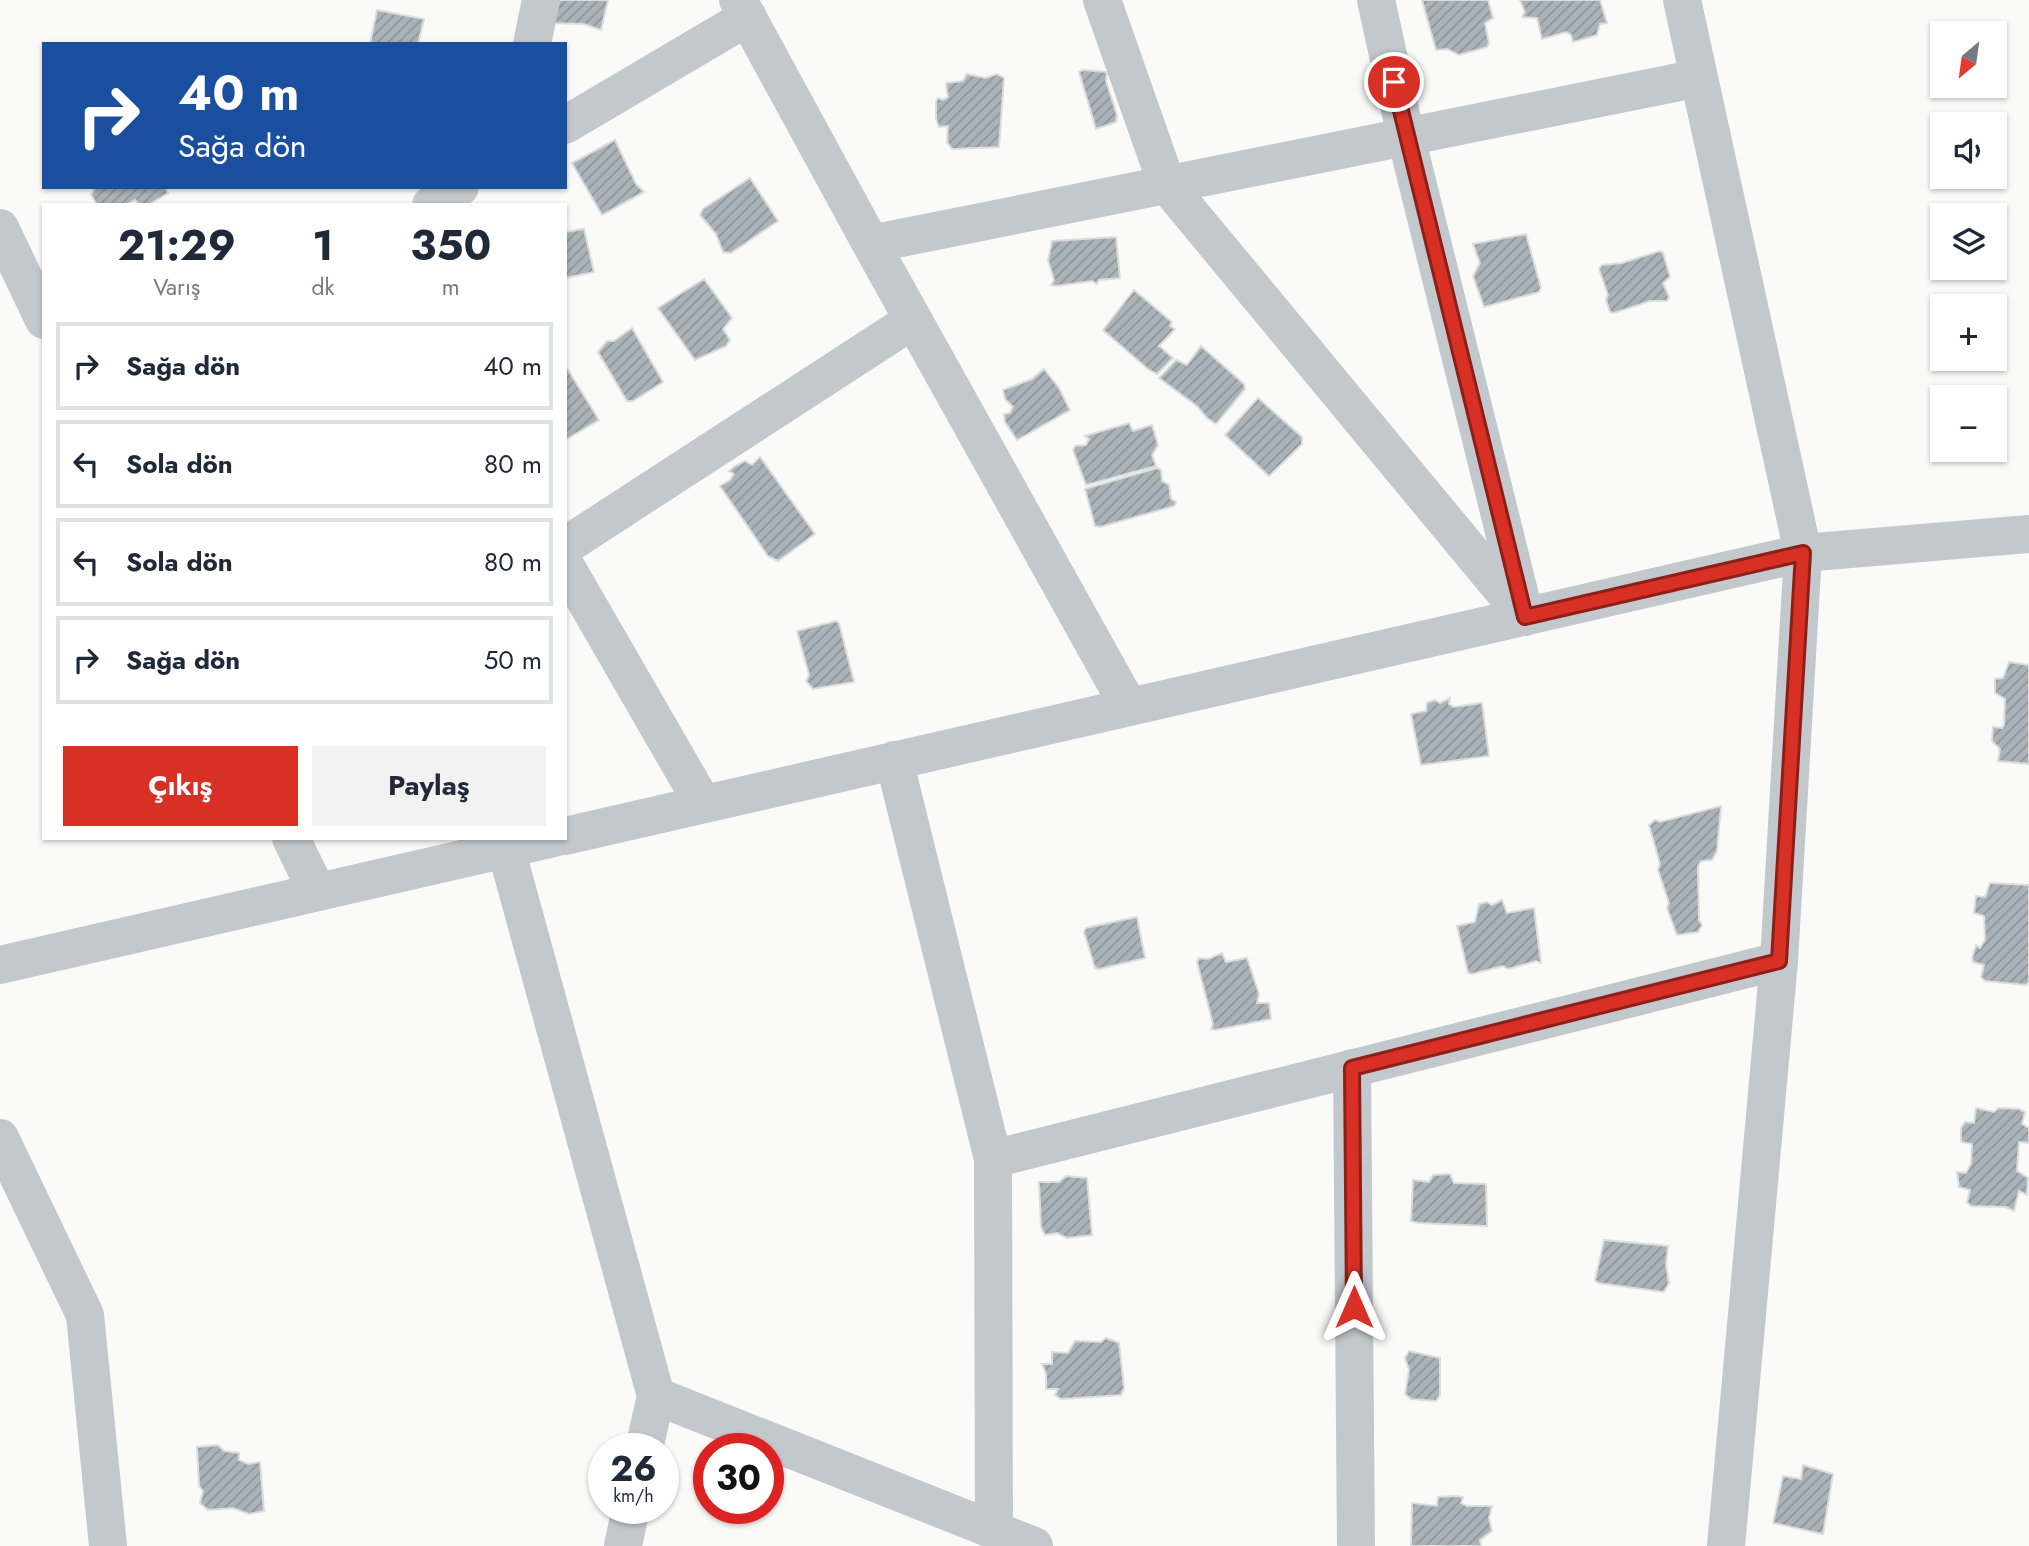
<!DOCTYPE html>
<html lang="tr">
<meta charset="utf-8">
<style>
:root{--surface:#fff;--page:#f2f2f3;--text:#1f2937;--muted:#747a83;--line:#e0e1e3;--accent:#d93025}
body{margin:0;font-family:Jost,sans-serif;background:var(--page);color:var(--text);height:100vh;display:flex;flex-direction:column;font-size:26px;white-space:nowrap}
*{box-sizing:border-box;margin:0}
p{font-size:23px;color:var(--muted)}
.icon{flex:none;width:38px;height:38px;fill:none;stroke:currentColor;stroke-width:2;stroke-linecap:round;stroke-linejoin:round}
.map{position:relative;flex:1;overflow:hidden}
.drawer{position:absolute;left:42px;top:203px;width:525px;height:637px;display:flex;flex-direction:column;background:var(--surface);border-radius:0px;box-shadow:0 2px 5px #0004}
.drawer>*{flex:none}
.banner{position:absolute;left:42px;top:42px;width:525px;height:147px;border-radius:0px;box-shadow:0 2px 5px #0004;background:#1a4fa0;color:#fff;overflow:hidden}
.needle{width:46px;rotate:209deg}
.fabs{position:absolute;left:1930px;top:21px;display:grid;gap:14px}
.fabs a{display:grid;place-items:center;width:77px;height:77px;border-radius:0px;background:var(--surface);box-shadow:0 2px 5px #0004;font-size:35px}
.speed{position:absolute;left:588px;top:1433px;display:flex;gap:14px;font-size:35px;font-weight:700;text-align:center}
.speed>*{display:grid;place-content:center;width:91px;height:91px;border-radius:50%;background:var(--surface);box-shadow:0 2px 5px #0004;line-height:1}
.speed small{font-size:18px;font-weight:400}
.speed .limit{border:10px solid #d22;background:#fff;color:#111}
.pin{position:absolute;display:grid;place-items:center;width:60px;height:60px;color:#fff;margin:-30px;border:4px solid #fff;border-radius:50%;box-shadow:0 2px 7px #0007}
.me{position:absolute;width:77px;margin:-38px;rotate:0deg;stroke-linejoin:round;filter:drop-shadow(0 0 5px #0008)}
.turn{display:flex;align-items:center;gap:24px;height:147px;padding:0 21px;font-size:32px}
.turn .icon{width:91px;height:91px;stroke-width:2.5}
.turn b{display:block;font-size:49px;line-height:60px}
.eta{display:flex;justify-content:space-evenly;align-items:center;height:119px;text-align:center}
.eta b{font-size:42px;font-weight:700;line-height:49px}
.action{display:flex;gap:14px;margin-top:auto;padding:14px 21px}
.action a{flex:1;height:80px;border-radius:0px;background:var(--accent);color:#fff;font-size:28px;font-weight:700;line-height:80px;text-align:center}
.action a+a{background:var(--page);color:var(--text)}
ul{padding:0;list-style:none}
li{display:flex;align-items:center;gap:21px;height:88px;margin:0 14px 10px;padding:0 7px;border:4px solid var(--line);border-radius:0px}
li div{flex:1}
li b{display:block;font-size:26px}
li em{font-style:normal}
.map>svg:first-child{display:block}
.building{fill:url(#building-hatch);stroke:#dcdcda;stroke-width:2}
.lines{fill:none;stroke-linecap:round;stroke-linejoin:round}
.minor{stroke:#c3c8cc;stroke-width:38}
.route-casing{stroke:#8d1f18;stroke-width:18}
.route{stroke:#d93025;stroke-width:12}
</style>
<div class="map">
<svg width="2029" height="1546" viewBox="0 0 2029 1546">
<defs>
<pattern id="building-hatch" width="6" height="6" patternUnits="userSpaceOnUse" patternTransform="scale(1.75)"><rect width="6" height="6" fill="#aab3b9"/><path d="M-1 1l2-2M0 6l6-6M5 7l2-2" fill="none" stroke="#8e969c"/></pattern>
</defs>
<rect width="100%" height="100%" fill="#fafaf8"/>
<path class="building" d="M552,0H608L601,30L584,24L548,23Z
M1422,0H1488L1493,18L1485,23L1489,43L1487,47L1459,55L1447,49L1436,50Z
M1520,0H1600L1607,23L1600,24L1597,35L1573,42L1571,35L1566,32L1542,39L1537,18L1522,17L1525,12Z
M377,10L424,19L418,44H370Z
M1083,70L1107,72L1106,81L1117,115L1116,122L1096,129L1079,72Z
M967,74L985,78L997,74L1004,78L999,147L952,149L947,142L948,126L939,127L936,119V102L938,98L943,100L948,97L946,83L963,81Z
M615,140L636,184L644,192L602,215L572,163Z
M750,178L778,221L731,253L723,252L716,234L700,215L703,209Z
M95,187H165L168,193L148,205H140L135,200L126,205H97L91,195Z
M584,229L594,272L565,278V232Z
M1526,234L1541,288L1539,292L1484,307L1473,276L1480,263L1473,244Z
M1116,237L1120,278L1099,280L1097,284L1092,281L1056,286L1051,285L1054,280L1048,260L1052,241Z
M1660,251L1663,253L1670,277L1663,283L1669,297L1667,301H1650L1614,313L1610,312L1606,300L1608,295L1599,269L1602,265L1622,263Z
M704,279L732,318L723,329L730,340L726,346L695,360L658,308Z
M1134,290L1172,322L1170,326L1175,329L1159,346L1173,358L1157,374L1148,369L1103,330Z
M632,328L663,382L633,401H627L598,352L607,341H614Z
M1201,346L1244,384L1245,389L1216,424L1207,418L1197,406L1159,378L1176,360L1187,365Z
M565,365L599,420L565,440Z
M1044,369L1059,388L1070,410L1017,440L1005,422L1004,414L1010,413L1013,407L1005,399L1003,390L1032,379Z
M1258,398L1302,437V444L1269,476L1225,435Z
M1129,423L1133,431L1152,425L1158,445L1152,455L1156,466L1086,485L1073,450L1075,446L1086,445L1089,439L1085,436Z
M760,457L815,534L778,561L768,556L720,486L730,480L734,474L729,471L735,466L745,461L752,465Z
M1157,468L1161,470L1162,481L1169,485L1171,499L1176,502L1174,506L1100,527L1095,526L1085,489Z
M836,621L839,623L854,682L813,689L806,681L809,675L797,631Z
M2009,662L2029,665V764L1998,761L2000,749L1992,741L1993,727L2002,728L2004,725L2005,699L1995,693V679L2003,678Z
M1450,698L1449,704L1454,707L1482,703L1489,756L1421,765L1411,714L1426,711L1427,703L1435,700L1440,703Z
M1721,806L1717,851L1712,860L1701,861L1698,866L1699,920L1702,925L1698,932L1677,935L1667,908L1669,903L1658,870L1660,864L1649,825L1655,820L1660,822Z
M1990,883L2029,885V982L2026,985L1985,981L1981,977L1984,965L1973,962L1972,958L1976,945L1980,948L1985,940L1984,916L1974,913L1976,896L1985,897Z
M1502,900L1507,913L1534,908L1541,963L1536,961L1508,969L1503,966L1472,974L1468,973L1457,926L1475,922L1479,904L1487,902L1492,905Z
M1137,917L1145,958L1099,969L1095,968L1084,932L1086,928Z
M1222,953L1226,962L1247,958L1259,994L1257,1003H1269L1271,1019L1215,1030L1211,1029L1213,1024L1197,962L1199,958L1208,959Z
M1976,1108L1994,1112L1999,1108L2019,1109L2025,1112L2022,1124L2029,1128V1143L2019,1142L2017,1171L2028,1178L2027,1195L2019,1191L2014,1211L2006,1207L1971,1206L1967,1202L1970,1190L1959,1187L1957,1172L1966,1173L1971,1164L1972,1144L1961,1142V1128L1965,1122L1974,1123Z
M1450,1174L1454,1183L1486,1184L1487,1226L1418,1223L1411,1221L1413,1180L1429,1182L1433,1175Z
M1066,1176L1087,1178L1092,1235L1067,1238L1057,1233L1045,1235L1041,1227L1039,1182H1059Z
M1604,1240L1668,1246L1666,1264L1669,1283L1664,1292L1598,1283L1595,1280Z
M1106,1338L1119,1343L1124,1388L1121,1395L1061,1399L1055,1395L1058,1389H1046V1374L1042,1364H1052V1352L1068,1353L1075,1341L1101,1342Z
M1409,1351L1440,1358V1395L1436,1401L1411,1399L1405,1394L1409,1370L1405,1358Z
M218,1445L224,1451L239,1453V1460L248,1464L260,1462L264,1511L249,1514L233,1508L208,1510L200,1503L203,1491L199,1486L197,1447Z
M1803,1465L1833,1474L1823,1534L1773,1523L1783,1476L1801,1479Z
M1456,1496L1463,1497L1461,1503L1467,1506H1492L1489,1518L1492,1531L1480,1540L1481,1546H1411L1412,1503L1437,1506L1438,1497Z"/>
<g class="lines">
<path class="minor" d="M738,0L871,244L1129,707
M1102,0L1167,185L1525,617
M1376,0L1406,137L1523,608
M1682,0L1803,553L1779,961L1726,1546
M532,44L541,0
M565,125L748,17
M431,205L460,187
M0,228L44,320
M871,244L1699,78
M565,546L913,320
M565,565L703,804
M894,760L993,1159L994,1530
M565,836L1803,553L2029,534
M291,838L317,892
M506,849L656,1396L644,1449
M0,965L554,838
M1352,1068L1356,1546
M0,1138L85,1315L108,1546
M993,1159L1779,961
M656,1396L1034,1546
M623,1546L631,1508"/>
</g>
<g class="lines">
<g class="route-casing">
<path id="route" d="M1354,1307L1352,1068L1779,961L1803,553L1525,617L1394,82"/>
</g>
<use href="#route" class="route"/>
</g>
</svg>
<div class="fabs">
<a><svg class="needle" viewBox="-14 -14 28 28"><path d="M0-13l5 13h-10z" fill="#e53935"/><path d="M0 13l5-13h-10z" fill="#747a83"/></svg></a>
<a><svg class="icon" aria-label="sound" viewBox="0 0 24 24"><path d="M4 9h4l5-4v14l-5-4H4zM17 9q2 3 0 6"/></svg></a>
<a><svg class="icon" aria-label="layers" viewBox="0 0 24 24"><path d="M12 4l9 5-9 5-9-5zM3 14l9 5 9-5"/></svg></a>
<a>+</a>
<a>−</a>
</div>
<div class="speed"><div>26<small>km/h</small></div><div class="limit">30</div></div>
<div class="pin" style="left:1394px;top:82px;background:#d93025"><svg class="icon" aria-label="arrive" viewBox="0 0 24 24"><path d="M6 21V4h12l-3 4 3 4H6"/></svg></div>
<svg class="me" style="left:1354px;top:1307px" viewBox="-20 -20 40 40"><path d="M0-17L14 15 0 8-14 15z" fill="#d93025" stroke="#fff" stroke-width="4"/></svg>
<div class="banner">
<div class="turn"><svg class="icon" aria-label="right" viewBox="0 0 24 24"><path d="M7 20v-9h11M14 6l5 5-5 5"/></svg><div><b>40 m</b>Sağa dön</div></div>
</div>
<section class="drawer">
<div class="eta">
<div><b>21:29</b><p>Varış</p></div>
<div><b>1</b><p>dk</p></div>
<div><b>350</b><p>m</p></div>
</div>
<ul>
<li><svg class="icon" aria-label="right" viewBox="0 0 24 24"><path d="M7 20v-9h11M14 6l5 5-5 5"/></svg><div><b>Sağa dön</b></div><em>40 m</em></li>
<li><svg class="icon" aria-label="left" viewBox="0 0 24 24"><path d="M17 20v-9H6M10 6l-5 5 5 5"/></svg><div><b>Sola dön</b></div><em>80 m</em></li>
<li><svg class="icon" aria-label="left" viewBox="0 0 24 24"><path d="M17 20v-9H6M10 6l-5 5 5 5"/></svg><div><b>Sola dön</b></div><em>80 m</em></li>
<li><svg class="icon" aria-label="right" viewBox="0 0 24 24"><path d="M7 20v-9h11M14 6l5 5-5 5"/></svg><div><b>Sağa dön</b></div><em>50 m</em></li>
</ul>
<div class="action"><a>Çıkış</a><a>Paylaş</a></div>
</section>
</div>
